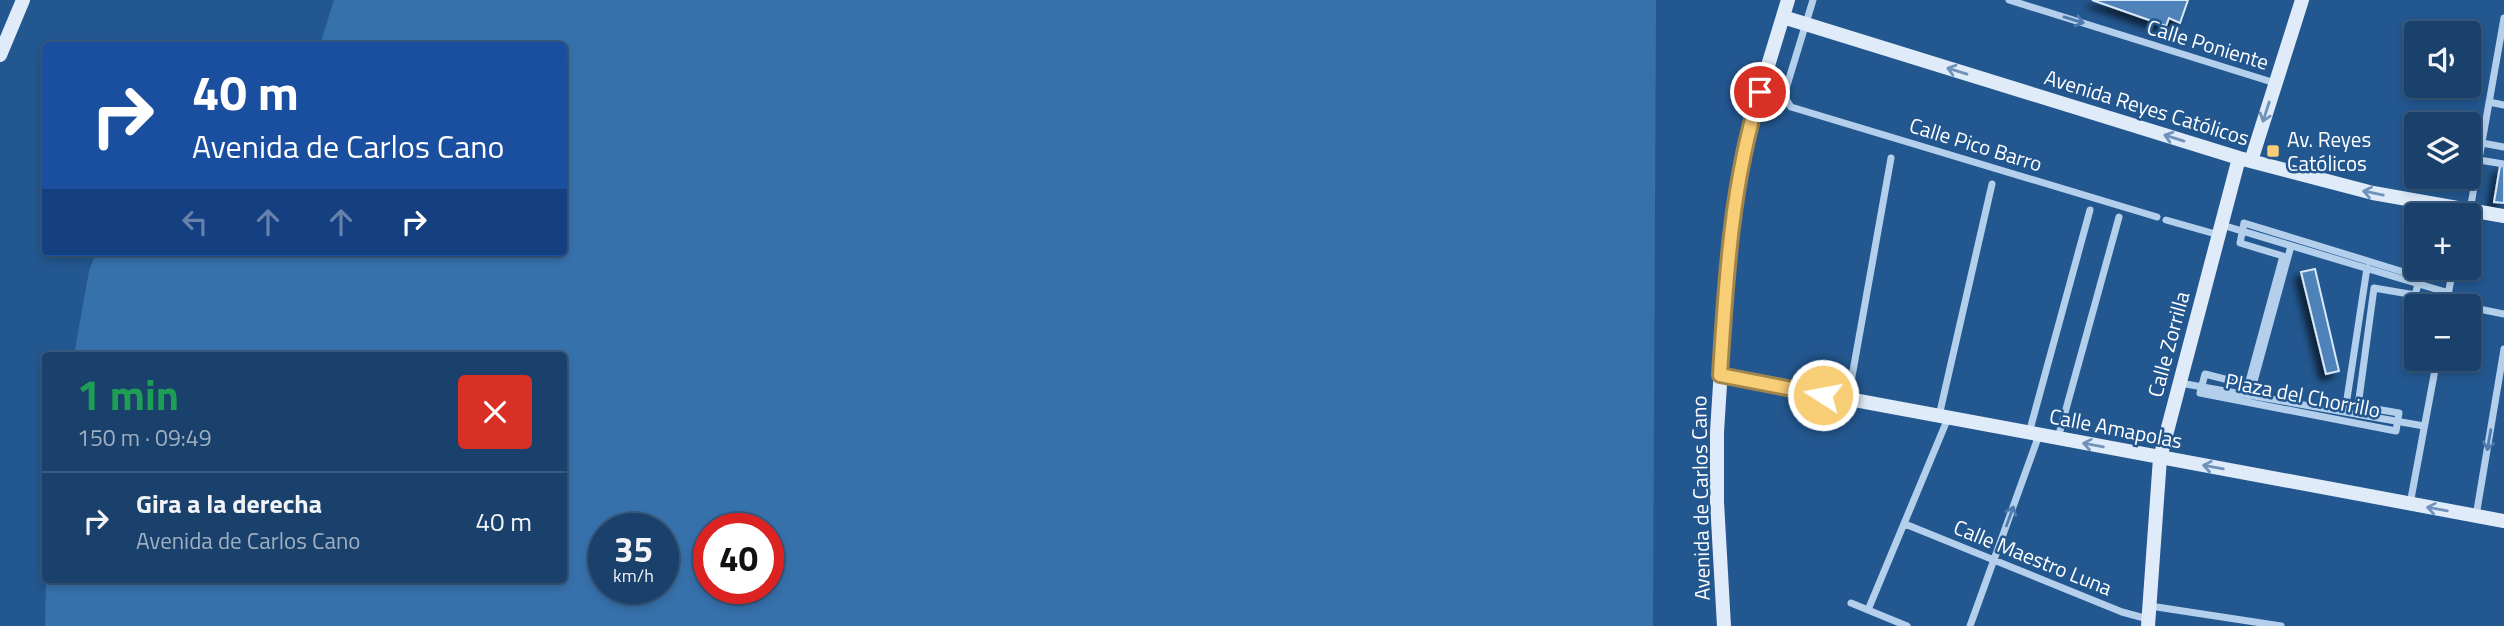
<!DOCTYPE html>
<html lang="es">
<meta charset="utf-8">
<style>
:root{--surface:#1a416b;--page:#274c73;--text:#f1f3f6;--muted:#9fafc1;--line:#385a7e}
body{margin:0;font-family:"Titillium Web",sans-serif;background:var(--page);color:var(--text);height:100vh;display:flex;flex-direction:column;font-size:26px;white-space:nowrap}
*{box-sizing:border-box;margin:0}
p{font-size:23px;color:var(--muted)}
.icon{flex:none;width:38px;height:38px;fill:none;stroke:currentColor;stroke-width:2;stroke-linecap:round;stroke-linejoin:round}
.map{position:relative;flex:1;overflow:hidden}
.sheet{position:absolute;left:42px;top:352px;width:525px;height:231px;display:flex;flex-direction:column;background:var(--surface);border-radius:7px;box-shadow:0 4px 10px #0003,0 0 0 2px var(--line)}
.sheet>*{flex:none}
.top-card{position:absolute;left:42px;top:42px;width:525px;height:214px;border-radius:7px;box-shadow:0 4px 10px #0003,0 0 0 2px var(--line);background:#1a4fa0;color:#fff;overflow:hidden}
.fabs{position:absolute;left:2404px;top:21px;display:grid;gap:14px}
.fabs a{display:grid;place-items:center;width:77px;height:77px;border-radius:7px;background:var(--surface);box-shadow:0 4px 10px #0003,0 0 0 2px var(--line);font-size:35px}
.speed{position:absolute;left:588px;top:513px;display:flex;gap:14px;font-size:35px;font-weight:700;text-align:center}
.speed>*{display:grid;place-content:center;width:91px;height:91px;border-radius:50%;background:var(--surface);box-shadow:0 4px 10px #0003,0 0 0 2px var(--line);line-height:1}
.speed small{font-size:18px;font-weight:400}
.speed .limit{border:10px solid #d22;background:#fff;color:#111}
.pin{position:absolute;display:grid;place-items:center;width:60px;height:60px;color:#fff;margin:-30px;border:4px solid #fff;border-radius:50%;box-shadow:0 2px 7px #0007}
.me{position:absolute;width:77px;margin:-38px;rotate:281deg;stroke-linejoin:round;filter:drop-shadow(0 0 5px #0008)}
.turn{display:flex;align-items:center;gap:24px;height:147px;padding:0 35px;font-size:32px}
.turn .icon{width:91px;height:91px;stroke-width:2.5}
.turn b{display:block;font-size:49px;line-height:60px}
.lanes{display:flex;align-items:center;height:66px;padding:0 35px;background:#0003;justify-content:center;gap:35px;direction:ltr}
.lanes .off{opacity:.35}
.round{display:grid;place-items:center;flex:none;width:74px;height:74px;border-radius:7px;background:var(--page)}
.headline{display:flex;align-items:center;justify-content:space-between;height:119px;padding:0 35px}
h1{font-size:42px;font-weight:700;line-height:52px;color:#1e9e55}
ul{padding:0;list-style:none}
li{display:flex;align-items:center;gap:21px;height:98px;padding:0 35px;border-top:2px solid var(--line)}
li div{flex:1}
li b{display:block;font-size:26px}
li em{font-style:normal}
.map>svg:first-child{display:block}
.green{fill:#3771ac;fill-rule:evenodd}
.building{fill:#5082b8;stroke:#d8e8f9;stroke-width:2;filter:url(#shadow)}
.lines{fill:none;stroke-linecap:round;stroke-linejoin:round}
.street{stroke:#b3cfec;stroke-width:7}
.secondary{stroke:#dfebf9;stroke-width:14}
.oneway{stroke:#4e7bab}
.oneway2{stroke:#6e92b9}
.route-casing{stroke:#a1854d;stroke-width:18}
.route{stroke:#f7cd76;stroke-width:12}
.poi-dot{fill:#f7cd76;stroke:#23578f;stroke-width:2.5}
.labels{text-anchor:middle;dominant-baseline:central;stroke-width:5;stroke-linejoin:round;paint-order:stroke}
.street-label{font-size:21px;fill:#fff;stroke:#23578f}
.poi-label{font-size:21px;fill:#fff;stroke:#23578f;text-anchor:start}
</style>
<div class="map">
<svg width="2504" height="626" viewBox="0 0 2504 626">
<defs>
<filter id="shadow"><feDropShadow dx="-6" dy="6" stdDeviation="3.5" flood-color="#0009"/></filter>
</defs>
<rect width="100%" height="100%" fill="#23578f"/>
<path class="green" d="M334,0H1656L1653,626H45L46,579H564V355H74L89,271L96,252H564V46L320,45ZM663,528V588H604V528ZM768,528V588H709V528Z"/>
<path class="building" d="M2092,0H2188L2180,23L2169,18L2166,26Z
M2500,166H2504V203L2494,202Z
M2315,269L2339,371L2326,374L2301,272Z"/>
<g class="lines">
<path class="street" d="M1813,0L1785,92L1787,101L1791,107L2157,217
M2009,0L2275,83
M2489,102L2504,105
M2482,143L2504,147
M2479,160L2504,164
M2470,210L2504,18
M2166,220L2219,235
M2244,223L2420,277L2415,295L2374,288L2358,406L2399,413L2396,431L2200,393L2205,374L2248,385L2283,256L2240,243Z
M2222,225L2449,293
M2447,303L2463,306
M2446,306L2453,268
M2469,307L2504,314
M2180,383L2424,426
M2250,396L2291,246
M1848,399L1891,158
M2345,412L2367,268
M1939,416L1992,184
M2029,433L2090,210
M2058,438L2119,217
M2410,504L2437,359
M2476,516L2504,349
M1905,524L2122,612L2148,619
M1851,603L1907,626
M2150,606L2281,626
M1868,610L1948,418
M1970,626L2039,435"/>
<path class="secondary" d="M1783,17L2239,158L2373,193L2504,216
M0,55L23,0
M2251,161L2302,0
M1720,375L2504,521
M1724,626L1717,502V432L1729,241L1736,196L1755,108L1788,0
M2148,626L2160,458L2239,158"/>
</g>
<defs><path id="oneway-shaft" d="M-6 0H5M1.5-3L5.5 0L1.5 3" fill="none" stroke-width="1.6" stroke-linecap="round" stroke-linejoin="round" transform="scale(1.75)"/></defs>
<g class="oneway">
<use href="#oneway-shaft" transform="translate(2074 20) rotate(17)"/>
<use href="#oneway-shaft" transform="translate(2489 440) rotate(100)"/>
<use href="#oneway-shaft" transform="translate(2010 516) rotate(-70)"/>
</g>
<g class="oneway2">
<use href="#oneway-shaft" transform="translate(1957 71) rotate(-163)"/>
<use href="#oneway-shaft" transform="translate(2266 112) rotate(108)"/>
<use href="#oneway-shaft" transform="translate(2174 138) rotate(-163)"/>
<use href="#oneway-shaft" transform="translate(2373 193) rotate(-168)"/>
<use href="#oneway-shaft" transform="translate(2093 445) rotate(-170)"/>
<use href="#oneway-shaft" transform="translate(2213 467) rotate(-170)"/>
<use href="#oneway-shaft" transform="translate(2437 509) rotate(-170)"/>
</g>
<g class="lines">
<g class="route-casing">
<path id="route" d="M1760,92C1731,184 1726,280 1720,375L1823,395"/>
</g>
<use href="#route" class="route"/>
</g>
<rect class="poi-dot" x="2266" y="144" width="14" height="14" rx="3.5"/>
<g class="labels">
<g class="street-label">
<text transform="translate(2208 44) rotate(17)">Calle Poniente</text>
<text transform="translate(2147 107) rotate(17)">Avenida Reyes Católicos</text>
<text transform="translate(1976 144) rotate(17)">Calle Pico Barro</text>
<text transform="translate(2168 344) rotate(-75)">Calle Zorrilla</text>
<text transform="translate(2303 395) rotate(11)">Plaza del Chorrillo</text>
<text transform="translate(2116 428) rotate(11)">Calle Amapolas</text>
<text transform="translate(1700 498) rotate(-91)">Avenida de Carlos Cano</text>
<text transform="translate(2033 557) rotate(22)">Calle Maestro Luna</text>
</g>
<g class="poi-label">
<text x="2287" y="139">Av. Reyes<tspan x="2287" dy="24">Católicos</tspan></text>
</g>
</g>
</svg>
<div class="fabs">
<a><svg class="icon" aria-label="sound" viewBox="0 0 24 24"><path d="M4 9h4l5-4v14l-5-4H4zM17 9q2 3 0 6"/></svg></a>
<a><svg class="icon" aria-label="layers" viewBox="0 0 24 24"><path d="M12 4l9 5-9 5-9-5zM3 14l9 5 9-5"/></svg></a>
<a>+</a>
<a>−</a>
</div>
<div class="speed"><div>35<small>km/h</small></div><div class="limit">40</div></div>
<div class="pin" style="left:1760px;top:92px;background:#d93025"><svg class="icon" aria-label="arrive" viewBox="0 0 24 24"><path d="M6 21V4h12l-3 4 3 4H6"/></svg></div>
<svg class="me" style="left:1823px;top:395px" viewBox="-20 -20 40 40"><circle r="17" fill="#f7cd76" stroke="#fff" stroke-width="3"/><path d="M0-11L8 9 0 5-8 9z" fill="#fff"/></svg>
<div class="top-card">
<div class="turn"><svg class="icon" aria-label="right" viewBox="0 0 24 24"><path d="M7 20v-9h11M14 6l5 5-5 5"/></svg><div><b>40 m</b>Avenida de Carlos Cano</div></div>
<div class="lanes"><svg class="icon off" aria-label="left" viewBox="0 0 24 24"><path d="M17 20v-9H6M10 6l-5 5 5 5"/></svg><svg class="icon off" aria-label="ahead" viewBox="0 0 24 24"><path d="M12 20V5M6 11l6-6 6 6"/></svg><svg class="icon off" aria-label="ahead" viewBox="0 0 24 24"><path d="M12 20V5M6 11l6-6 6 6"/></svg><svg class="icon" aria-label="right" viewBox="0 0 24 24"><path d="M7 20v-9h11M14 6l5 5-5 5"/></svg></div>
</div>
<section class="sheet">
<div class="headline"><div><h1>1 min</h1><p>150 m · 09:49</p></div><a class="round" style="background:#d93025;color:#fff"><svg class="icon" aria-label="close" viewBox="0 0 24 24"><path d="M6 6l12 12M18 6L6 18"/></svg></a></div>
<ul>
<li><svg class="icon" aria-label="right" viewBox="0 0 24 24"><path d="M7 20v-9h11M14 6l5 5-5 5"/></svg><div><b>Gira a la derecha</b><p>Avenida de Carlos Cano</p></div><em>40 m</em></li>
</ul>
</section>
</div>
